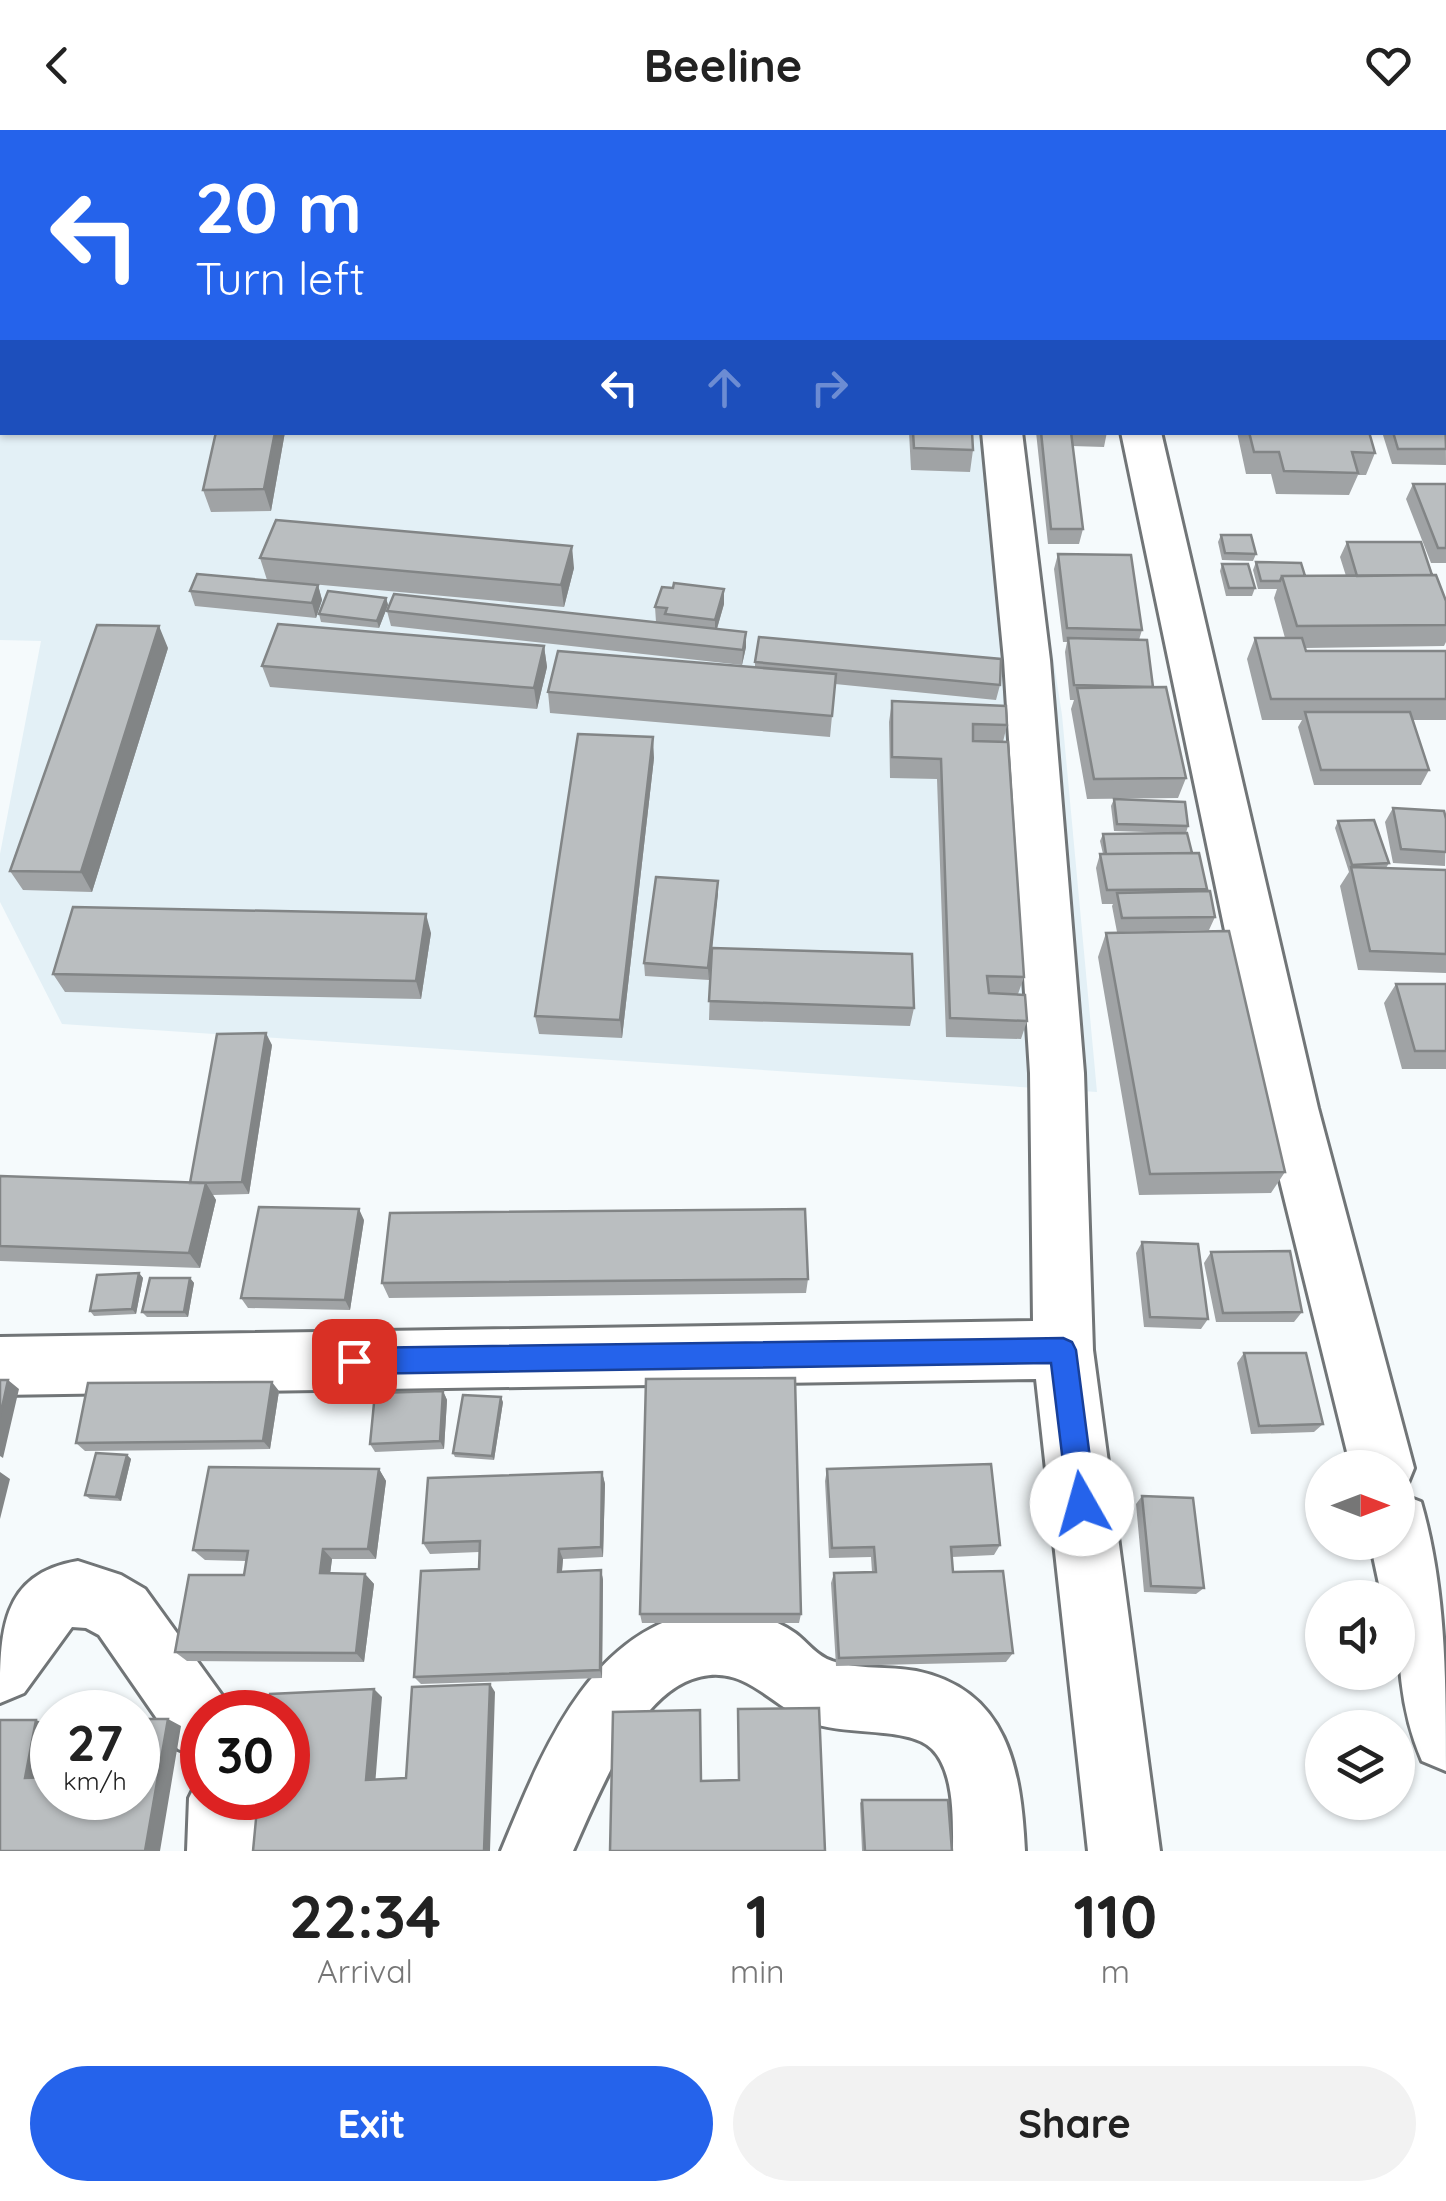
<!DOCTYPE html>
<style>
:root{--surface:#fff;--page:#f2f2f2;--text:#222;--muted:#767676;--accent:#2563eb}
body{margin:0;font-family:Quicksand,sans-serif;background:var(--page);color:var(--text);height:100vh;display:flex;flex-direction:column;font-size:38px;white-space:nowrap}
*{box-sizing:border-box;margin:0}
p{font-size:32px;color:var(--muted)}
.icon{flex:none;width:55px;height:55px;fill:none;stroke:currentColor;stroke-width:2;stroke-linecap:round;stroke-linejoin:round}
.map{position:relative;height:1721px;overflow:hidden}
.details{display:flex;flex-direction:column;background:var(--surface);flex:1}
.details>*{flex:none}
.top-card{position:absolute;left:0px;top:0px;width:1448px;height:305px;box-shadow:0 2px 8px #0004;background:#2563eb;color:#fff;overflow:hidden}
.needle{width:65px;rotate:90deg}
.fabs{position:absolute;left:1305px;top:1320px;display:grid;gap:20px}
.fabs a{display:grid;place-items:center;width:110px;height:110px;border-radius:50%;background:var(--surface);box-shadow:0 2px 8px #0004;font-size:50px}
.speed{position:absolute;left:30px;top:1560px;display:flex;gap:20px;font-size:50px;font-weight:700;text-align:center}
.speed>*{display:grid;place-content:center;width:130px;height:130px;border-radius:50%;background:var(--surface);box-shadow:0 2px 8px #0004;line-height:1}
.speed small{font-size:25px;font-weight:400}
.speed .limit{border:15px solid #d22;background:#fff;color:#111}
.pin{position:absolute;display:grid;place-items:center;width:85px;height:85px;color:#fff;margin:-42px;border-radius:20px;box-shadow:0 5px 15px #0006}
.me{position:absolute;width:110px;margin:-55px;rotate:353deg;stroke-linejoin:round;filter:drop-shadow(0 0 8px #0008)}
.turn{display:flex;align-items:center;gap:35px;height:210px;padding:0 30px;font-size:45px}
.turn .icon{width:130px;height:130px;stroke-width:2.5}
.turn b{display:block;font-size:70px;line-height:85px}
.lanes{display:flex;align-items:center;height:95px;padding:0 30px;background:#0003;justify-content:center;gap:50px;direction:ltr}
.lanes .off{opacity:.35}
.eta{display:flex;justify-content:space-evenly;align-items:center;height:170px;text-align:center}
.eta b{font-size:60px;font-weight:800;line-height:70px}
.action{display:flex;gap:20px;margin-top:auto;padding:20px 30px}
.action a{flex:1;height:115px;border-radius:60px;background:var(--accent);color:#fff;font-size:40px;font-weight:800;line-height:115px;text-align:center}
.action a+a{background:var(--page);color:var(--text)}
header{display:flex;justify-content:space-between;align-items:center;height:130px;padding:0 30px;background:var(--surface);font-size:45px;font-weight:800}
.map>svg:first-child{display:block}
.built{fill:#e3f0f6}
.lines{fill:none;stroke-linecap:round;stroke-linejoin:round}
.street-casing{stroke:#717577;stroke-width:6}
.street{fill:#fff;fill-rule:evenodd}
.wall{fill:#a0a3a5}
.shaded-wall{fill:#828586}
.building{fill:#babec0;stroke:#828586;stroke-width:2.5}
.route{fill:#2563eb;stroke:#184099;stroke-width:2.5}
</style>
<header><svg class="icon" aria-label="back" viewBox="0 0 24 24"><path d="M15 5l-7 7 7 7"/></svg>Beeline<svg class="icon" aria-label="heart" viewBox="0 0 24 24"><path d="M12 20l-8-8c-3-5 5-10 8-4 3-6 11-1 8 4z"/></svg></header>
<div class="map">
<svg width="1446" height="1721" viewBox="0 0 1446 1721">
<rect width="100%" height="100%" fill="#f5fafc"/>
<path class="built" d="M0,113L2,302L1018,303L1062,585L1097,962L62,894L0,772V724L41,511L0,510Z"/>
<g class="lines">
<g class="street-casing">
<path id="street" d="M88,0H122V2H88Z
M948,0H982V2H948Z
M1059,0H1093L1094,2H1060Z
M0,94H2V116H0Z
M1445,209H1446V233H1445Z
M982,302H1022L1050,530L1084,943L1093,1220L1160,1721H1088L1036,1249L0,1265V1207L1033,1191L1030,943L1004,530Z
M1121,302H1161L1318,978L1414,1338L1405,1360L1398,1363L1421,1372C1446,1458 1446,1551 1446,1641L1422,1631C1399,1578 1398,1525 1398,1468H1382L1370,1412H1398V1338H1351L1262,978Z
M78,1431L121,1445L145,1459L226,1571L231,1582H202V1629L178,1619L99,1505L86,1498L72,1497L24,1563L0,1573C0,1502 0,1444 78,1431Z
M715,1479C742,1479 772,1487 795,1503C807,1512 818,1527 832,1531C858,1540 889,1536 916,1541C1008,1560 1021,1639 1025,1721H953C953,1690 955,1642 932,1619C911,1597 847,1605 815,1594C767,1576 742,1526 685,1552C632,1577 596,1670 573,1721H501C543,1620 591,1492 715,1479Z
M202,1642V1668H259V1721H187L189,1668Z"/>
</g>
<use href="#street" class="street"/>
</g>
<path class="wall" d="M0,0H11L12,2H21V0H66L67,2H2V38H0Z
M0,44H2V81H0Z
M0,108H2V142H0Z
M1445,225L1446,335L1392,334L1382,302H1445Z
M216,302H285L271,381L211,382L203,360Z
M909,302H972L973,320L970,342L911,340Z
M1036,302H1107L1104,317L1072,316L1083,399L1079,414H1048Z
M1237,302H1369L1375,323L1366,345H1358L1349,365L1276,364L1271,344H1246Z
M1413,354H1446V433H1431L1406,369Z
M1221,405L1256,424L1253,431L1222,430L1218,412Z
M1347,412L1432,445L1446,471V512L1444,516L1305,518L1306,521H1446V590H1413L1429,640L1421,655H1314L1298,597L1302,590H1262L1247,529L1255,508H1285L1274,468L1277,459H1258L1253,440L1256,432L1305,446H1346L1340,427Z
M1058,424L1142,500L1139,510L1153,557L1186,648L1178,668L1087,669L1071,579L1074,570H1070L1065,522L1067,512H1063L1054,439Z
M260,428L574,438L564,477L267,450Z
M1222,434L1255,458L1252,466H1226L1220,441Z
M318,455L322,470L316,488L195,476L190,461Z
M386,468L388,475L379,498L321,492L319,484Z
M724,474L717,499L746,502V517L742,535L391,496L387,481L656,492L655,477Z
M544,516L547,537L537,579L270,557L262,536Z
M168,518L92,762L23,760L10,741Z
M755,532L1000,555L996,570L835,554L830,607L550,583L548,562L755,537Z
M892,571L1007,595L1003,612L1024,847L1018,864L1027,891L1021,909L946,907L937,649L890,648L889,592Z
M654,628L622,908L539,904L535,886Z
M1114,669L1188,696L1186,703L1192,723L1207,759L1206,762L1215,787L1209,800L1117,802L1112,776L1113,774H1102L1096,738L1100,724H1103L1100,711L1103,704L1176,703L1114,701L1111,676Z
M1393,678L1446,689L1445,736L1393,733L1385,692Z
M1338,691L1389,733L1386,738L1446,740V843L1358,840L1340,756L1349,742L1335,698Z
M718,751L712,818L914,878L910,896L709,890L711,829L709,850L645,846L644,833Z
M431,803L421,869L65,862L53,844Z
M1106,803L1285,1042L1271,1063L1139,1065L1098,827Z
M1396,854H1446V939H1402L1384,873Z
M272,915L249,1064L213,1065L216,1070L200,1138L0,1131V1046L190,1053Z
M364,1090L350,1180L248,1178L241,1168Z
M1142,1112L1208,1189L1201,1199L1144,1197L1136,1123Z
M1211,1122L1302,1182L1294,1192H1216L1204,1133Z
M139,1143L143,1148L136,1184L94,1186L90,1181Z
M190,1148L194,1153L188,1187H147L142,1182Z
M808,1149L806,1163L389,1168L382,1153Z
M1244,1223L1323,1294L1314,1302L1251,1304L1237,1233Z
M279,1261L270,1319L85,1321L76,1313Z
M443,1261L447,1270L444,1319L375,1322L370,1314Z
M503,1272L494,1330L455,1327L453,1323Z
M127,1325L131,1329L121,1371L90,1369L85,1365Z
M379,1339L386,1351L376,1429H332L330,1443L365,1444L374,1454L364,1532L187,1531L175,1522L244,1445L246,1431L205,1430L193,1420Z
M827,1339L1000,1415L994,1425L952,1427L953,1442L1013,1523L1006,1532L836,1536L831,1453L834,1443L872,1442L871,1427L829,1428L825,1351Z
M602,1342L605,1354L603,1427L563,1429L562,1441L601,1440L603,1450L602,1548L421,1554L414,1547L479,1439V1422L430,1424L423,1413Z
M1142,1366L1204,1458L1196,1464L1144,1462L1136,1374Z
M640,1484H801L799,1493H642Z
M862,1670L952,1721H862L860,1673Z"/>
<path class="shaded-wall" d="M275,302H285L271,381L264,359Z
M572,416L574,438L564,477L561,455Z
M318,455L322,470L316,488L312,473Z
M724,459V474L715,505V490Z
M386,468L388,475L379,498L377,491Z
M159,496L168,518L92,762L81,742Z
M746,502V517L742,535L743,520Z
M544,516L547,537L537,579L534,558Z
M653,607L654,628L622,908L620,890Z
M718,751V764L709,850L708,838Z
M426,784L431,803L421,869L416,851Z
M266,903L272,915L249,1064L242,1052Z
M206,1053L216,1070L200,1138L189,1123Z
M359,1079L364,1090L350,1180L345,1170Z
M139,1143L143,1148L136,1184L132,1179Z
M190,1148L194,1153L188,1187L184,1182Z
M8,1250L19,1259L3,1328L0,1326V1287Z
M272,1252L279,1261L270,1319L263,1311Z
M443,1261L447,1270L444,1319L440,1311Z
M501,1267L503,1272L494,1330L492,1326Z
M127,1325L131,1329L121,1371L116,1367Z
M379,1339L386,1351L376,1429L368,1419Z
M0,1342L10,1349L0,1389Z
M602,1342L605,1354L603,1427L601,1417Z
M323,1419L332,1429L329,1453L320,1443Z
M559,1419L563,1429L561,1452L558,1442Z
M601,1440L603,1450L602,1548L600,1540Z
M365,1444L374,1454L364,1532L356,1523Z
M490,1554L495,1562L490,1721H484Z
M374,1559L382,1567L375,1656L366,1650Z
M168,1589L181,1596L160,1721H145Z
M36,1590L52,1596L42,1653L25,1648Z"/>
<path class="building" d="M0,0H3L2,2H21V0H60V2H2V23H0Z
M106,0H202L201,2H105Z
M222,0H247L246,2H221Z
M307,0H325L324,2H306Z
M325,0H361V2H379V0H417L416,2H421H324Z
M452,0H488V2L506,1V0L548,1V2H452Z
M580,0H616V1L673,0L674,2H580Z
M705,0H803L804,2H705Z
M833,0H936L937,2H834Z
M997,0H1046L1047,2H997Z
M1118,0H1159L1160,2H1119Z
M1247,0H1267L1268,2H1248Z
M1285,0H1330L1331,2H1285Z
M1347,0H1415L1416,2H1348Z
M0,44H2V65H0Z
M1445,74H1446V115H1445Z
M0,108H2V126H0Z
M1445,225H1446V274H1445Z
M1445,283L1446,319H1398L1393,302H1445Z
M216,302H275L264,359L203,360Z
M913,302H972L973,320L914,318Z
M1041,302H1071L1083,399H1051Z
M1249,302H1369L1375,323L1352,322L1358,343L1284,341L1279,322H1254Z
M1413,354H1446V418H1438Z
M276,390L572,416L561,455L260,428Z
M1221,405H1251L1256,424L1225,423Z
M1347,412H1421L1432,445L1357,446Z
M1058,424L1131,425L1142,500L1067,498Z
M1256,432L1301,433L1305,446H1282L1280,451H1261Z
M1222,434H1248L1255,458H1229Z
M197,444L318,455L312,473L190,461Z
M1436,445L1446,471V495L1297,496L1282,446Z
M674,453L724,459L715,490L665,484L667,478L655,477L662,457L673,458Z
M328,461L386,468L377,491L319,484Z
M394,464L746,502L743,520L387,481Z
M278,494L544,516L534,558L262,536Z
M97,495L159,496L81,742L10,741Z
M759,507L1001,529L1000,555L755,532Z
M1068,508L1147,510L1153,557L1074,555Z
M1255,508H1302L1306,521H1446V569H1271Z
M558,521L836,544L832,586L548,562Z
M1166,557L1186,648L1094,649L1077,558Z
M892,571L1006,576L1007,595L973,594V611L1008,612L1024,847L987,846L989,863L1025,865L1027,891L950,888L941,629L892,627Z
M1305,582H1410L1429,640H1321Z
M578,604L653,607L620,890L535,886Z
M1114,669L1185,672L1188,696L1117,694Z
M1393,678L1444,681L1446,689V722L1401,719Z
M1374,690L1389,733L1352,735L1338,691Z
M1187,703L1192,723L1106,724L1103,704Z
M1199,723L1207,759L1107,760L1100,724Z
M1351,737L1446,740V824L1370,821Z
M656,747L718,751L708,838L644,833Z
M1210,761L1215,787L1122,788L1117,763Z
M73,777L426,784L416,851L53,844Z
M1229,801L1285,1042L1150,1044L1106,803Z
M712,818L912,824L914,878L709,871Z
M1396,854H1446V921H1415Z
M266,903L242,1052L190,1053L217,904Z
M0,1046L206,1053L189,1123L0,1116Z
M259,1077L359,1079L345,1170L241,1168Z
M805,1079L808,1149L382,1153L390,1083Z
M1142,1112L1198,1114L1208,1189L1150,1187Z
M1290,1121L1302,1182L1223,1183L1211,1122Z
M139,1143L132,1179L90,1181L97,1145Z
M150,1148H190L184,1182H142Z
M1244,1223H1306L1323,1294L1259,1296Z
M795,1248L801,1484H640L646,1249Z
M0,1250H8L0,1287Z
M272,1252L263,1311L76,1313L88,1253Z
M443,1261L440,1311L370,1314L375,1263Z
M463,1265L501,1267L492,1326L453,1323Z
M96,1323L127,1325L116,1367L85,1365Z
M991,1334L1000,1415L951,1417L953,1442L1003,1441L1013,1523L839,1528L834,1443L876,1442L874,1417L832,1418L827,1339Z
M209,1337L379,1339L368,1419H323L320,1443L365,1444L356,1523L175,1522L189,1445H244L248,1421L193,1420Z
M602,1342L601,1417L559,1419L558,1442L601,1440L600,1540L414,1547L421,1441L479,1439L480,1411L423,1413L428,1348Z
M1142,1366L1193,1368L1204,1458L1151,1456Z
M490,1554L484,1721H253L258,1668H288V1582H268L270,1564L374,1559L366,1650L406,1648L412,1557Z
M819,1578L825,1721H610L613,1582L700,1580L701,1651L739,1650L738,1579Z
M138,1589H168L145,1721H0V1590H36L25,1648L52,1647V1668H138Z
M862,1670H948L952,1721H865Z"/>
<path class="route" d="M1063,1208L1072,1212L1076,1220L1096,1374L1092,1384L1082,1388L1072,1384L1068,1374L1051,1233L354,1244L345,1240L341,1231L345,1222L354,1218Z"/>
</svg>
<div class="fabs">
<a><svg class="needle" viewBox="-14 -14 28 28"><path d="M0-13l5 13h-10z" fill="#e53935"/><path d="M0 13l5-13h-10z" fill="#767676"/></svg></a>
<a><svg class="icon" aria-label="sound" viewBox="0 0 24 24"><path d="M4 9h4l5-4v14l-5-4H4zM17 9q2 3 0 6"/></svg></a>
<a><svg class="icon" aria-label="layers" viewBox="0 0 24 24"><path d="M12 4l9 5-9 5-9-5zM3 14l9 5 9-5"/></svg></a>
</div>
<div class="speed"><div>27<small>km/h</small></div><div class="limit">30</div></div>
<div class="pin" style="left:354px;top:1231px;background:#d93025"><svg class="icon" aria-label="arrive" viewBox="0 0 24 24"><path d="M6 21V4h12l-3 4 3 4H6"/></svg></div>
<svg class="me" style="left:1082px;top:1374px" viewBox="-20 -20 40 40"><circle r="19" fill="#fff"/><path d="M0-13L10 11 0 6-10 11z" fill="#2563eb"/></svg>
<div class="top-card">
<div class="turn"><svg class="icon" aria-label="left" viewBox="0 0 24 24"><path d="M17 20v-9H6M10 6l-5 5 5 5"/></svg><div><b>20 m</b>Turn left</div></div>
<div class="lanes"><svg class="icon" aria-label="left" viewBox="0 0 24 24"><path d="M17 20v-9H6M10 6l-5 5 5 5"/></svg><svg class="icon off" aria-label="ahead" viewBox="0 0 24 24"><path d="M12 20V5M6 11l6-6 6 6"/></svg><svg class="icon off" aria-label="right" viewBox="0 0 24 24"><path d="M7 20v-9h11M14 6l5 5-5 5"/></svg></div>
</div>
</div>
<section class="details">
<div class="eta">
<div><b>22:34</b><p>Arrival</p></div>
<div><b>1</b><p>min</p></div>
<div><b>110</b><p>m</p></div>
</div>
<div class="action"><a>Exit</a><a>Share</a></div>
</section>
